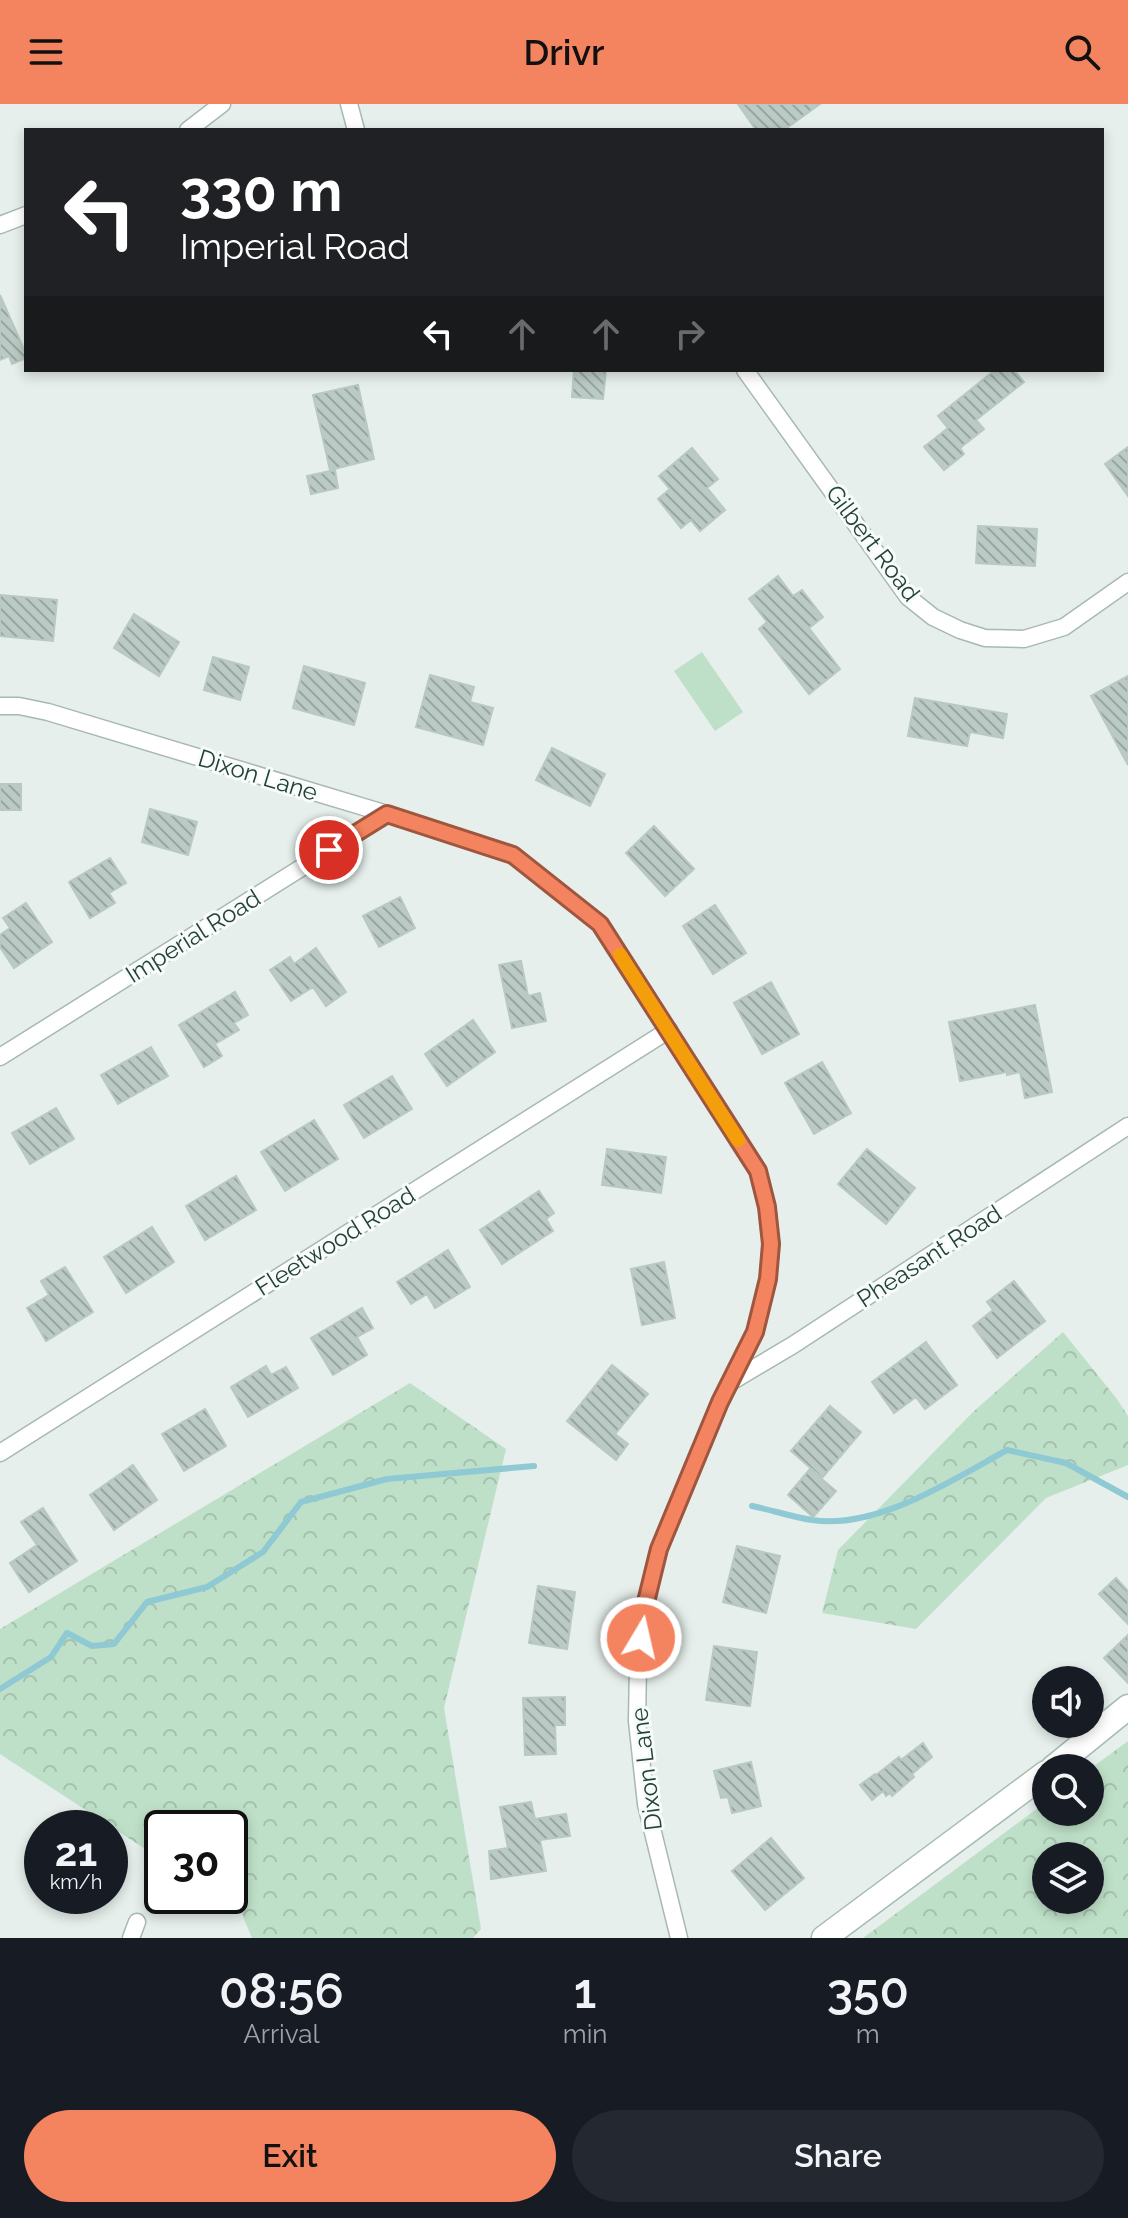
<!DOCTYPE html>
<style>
:root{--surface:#171b24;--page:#242831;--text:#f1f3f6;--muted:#9ea1a6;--accent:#f4845f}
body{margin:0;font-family:Raleway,sans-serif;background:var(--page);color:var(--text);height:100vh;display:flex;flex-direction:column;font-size:30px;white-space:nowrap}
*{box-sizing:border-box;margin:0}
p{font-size:26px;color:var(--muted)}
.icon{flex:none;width:44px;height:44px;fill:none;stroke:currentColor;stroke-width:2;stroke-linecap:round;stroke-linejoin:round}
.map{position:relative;height:1834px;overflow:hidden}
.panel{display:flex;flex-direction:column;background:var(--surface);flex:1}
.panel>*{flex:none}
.top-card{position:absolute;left:24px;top:24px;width:1080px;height:244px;border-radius:0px;box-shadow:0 4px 12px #0003;background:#202124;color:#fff;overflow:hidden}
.buttons{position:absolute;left:1032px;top:1562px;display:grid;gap:16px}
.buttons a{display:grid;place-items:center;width:72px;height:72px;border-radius:50%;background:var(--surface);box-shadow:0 4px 12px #0003;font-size:40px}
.speed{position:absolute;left:24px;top:1706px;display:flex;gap:16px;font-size:40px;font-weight:700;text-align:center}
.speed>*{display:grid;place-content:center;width:104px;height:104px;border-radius:50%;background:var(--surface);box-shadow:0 4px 12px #0003;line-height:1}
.speed small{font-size:20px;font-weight:400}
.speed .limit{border:4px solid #111;border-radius:12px;background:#fff;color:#111}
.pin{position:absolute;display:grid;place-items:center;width:68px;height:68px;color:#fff;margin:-34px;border:4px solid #fff;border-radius:50%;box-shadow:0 2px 8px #0007}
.me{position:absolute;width:88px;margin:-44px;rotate:9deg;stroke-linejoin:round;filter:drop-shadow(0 0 6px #0008)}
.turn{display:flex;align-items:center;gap:28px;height:168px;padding:0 24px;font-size:36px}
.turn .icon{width:104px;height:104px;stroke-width:2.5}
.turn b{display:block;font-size:56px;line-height:68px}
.lanes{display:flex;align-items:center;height:76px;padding:0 24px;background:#0003;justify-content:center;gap:40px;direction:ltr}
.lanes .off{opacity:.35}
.eta{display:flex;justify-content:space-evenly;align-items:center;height:136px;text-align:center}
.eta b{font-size:48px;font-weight:600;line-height:56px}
.cta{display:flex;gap:16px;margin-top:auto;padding:16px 24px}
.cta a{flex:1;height:92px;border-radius:48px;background:var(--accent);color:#111;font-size:32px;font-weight:600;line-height:92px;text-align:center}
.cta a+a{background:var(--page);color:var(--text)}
header{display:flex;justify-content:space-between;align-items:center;height:104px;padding:0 24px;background:var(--accent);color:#111;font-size:36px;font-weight:600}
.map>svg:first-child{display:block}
.forest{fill:url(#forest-crowns);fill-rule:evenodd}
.garden{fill:#bfe0c8}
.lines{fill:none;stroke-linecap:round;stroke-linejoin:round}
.stream{stroke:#8ec9d4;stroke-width:6}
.building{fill:url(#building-back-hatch);stroke:#b8c9c2;stroke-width:2}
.street-casing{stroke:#a8b8b2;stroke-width:19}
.secondary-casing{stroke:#a4bbb3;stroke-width:27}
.street{stroke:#fff;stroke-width:16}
.secondary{stroke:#fff;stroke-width:24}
.route-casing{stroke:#9f563e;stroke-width:20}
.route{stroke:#f4845f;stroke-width:14}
.slow{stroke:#f59e0b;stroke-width:14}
.labels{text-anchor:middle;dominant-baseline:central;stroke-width:6;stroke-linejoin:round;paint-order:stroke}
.street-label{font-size:24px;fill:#24423a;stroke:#f7fbf9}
</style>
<header><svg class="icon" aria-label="menu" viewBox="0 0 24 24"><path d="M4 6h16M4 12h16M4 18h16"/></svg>Drivr<svg class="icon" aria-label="search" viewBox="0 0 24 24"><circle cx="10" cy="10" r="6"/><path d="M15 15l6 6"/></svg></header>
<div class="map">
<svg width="1128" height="1834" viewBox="0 0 1128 1834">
<defs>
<pattern id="forest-crowns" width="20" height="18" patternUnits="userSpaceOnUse" patternTransform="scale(2)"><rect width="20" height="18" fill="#bfe0c8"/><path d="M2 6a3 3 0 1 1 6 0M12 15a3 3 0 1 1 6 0" fill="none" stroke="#a4c1ad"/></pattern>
<pattern id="building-back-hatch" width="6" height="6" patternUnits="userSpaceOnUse" patternTransform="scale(2)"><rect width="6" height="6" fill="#bbcac4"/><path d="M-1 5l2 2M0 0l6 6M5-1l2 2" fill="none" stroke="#98a6a0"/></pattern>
</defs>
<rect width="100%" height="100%" fill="#e6efeb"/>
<path class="forest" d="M1063,1228L1117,1295L1128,1312V1361L1046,1394L916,1525L822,1509L838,1446L973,1308Z
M410,1279L506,1345L444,1604L481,1825L473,1834H252L241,1808L217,1792H230V1724H162V1756L0,1650V1525Z
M1128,1637V1834H863L1046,1698V1708H1090V1665ZM1046,1752H1090V1796H1046Z"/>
<path class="garden" d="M702,548L743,608L715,627L674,567Z"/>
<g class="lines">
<path class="stream" d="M752,1402C772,1406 792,1413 812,1416C877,1426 952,1376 1007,1346L1066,1359L1128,1393
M0,1585L51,1553L67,1529L92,1542L114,1540L147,1498L207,1483L263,1448L301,1398L387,1375L534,1362"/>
</g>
<path class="building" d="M738,0H820L784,26H756Z
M0,191L26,250V254L12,260L9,252L0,256Z
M574,266H606L603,295L572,293Z
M995,266H1014L1024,278L976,316L984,325L960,344L964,350L944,366L924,343L948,324L938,312Z
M358,281L374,355L330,366L313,291Z
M1128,343V392L1105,360Z
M692,344L718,375L707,384L725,406L700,427L691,416L681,424L658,395L670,385L659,372Z
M335,366L338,384L311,390L307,372Z
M978,422L1037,425L1035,462L976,459Z
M778,472L793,492L802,486L823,513L809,524L840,565L809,590L759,525L767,518L749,495Z
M0,491L57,496L53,537L0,532Z
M134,510L179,538L159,572L114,544Z
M213,553L249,563L240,596L204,586Z
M304,562L365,579L354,621L293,604Z
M430,571L474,583L470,598L493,604L483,641L416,623Z
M1128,572V661L1091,592Z
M915,594L1007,610L1003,634L970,628L967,642L908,632Z
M552,644L605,670L590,702L536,676Z
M0,680H21V706H0Z
M150,705L197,718L188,751L142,738Z
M654,722L694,765L665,792L626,749Z
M110,754L126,779L109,789L115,799L90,814L69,778Z
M400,793L415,824L379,843L363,812Z
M26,799L52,838L14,864L0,843V831L10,824L3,814Z
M715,801L746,849L713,870L683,822Z
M316,844L346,888L326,902L313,883L291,897L270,866L290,853L294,860Z
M521,857L528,892L540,889L546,917L512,924L499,861Z
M771,878L799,930L762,950L734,899Z
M235,888L248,911L234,919L239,926L215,940L222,952L204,963L179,921Z
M1035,901L1052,988L1025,994L1020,968L1007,971V968L960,977L949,918Z
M473,916L495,948L447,982L425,950Z
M151,943L168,972L118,1000L101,971Z
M822,958L851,1009L814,1030L785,979Z
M392,972L412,1005L364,1034L344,1001Z
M56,1004L74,1035L30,1060L12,1029Z
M314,1016L338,1055L285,1087L261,1048Z
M607,1045L666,1053L661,1089L602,1081Z
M867,1045L915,1084L886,1120L838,1080Z
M236,1072L256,1106L205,1136L186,1102Z
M539,1087L554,1109L546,1115L553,1127L502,1160L480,1126Z
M152,1123L174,1158L126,1189L104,1153Z
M448,1146L470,1183L435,1204L427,1190L411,1200L397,1178Z
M664,1158L675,1214L642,1221L631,1165Z
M65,1163L93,1208L46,1237L27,1204L49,1191L41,1177Z
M1014,1177L1045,1217L997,1254L973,1222L993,1206L987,1198Z
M362,1204L373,1224L357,1233L367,1251L333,1271L311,1234Z
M926,1238L957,1281L925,1305L916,1293L894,1309L872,1278Z
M612,1261L648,1290L615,1330L628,1340L616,1356L567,1317Z
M266,1262L271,1271L286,1263L298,1284L248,1313L231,1283Z
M830,1302L861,1328L822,1374L791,1347Z
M205,1305L226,1342L184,1367L162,1330Z
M133,1361L157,1396L114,1426L90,1391Z
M810,1365L836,1387L813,1413L788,1391Z
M43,1404L77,1457L29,1488L10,1459L37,1441L21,1418Z
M737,1442L780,1452L766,1509L723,1498Z
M1116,1474L1128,1487V1520L1099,1490Z
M538,1482L575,1488L567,1545L529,1539Z
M1128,1531V1579L1104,1554Z
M714,1542L757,1548L750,1602L706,1596Z
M565,1593V1621H555L556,1650L525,1651L523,1594Z
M923,1639L932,1653L912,1670L914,1673L892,1692L890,1689L886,1692L883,1687L872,1696L860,1681L875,1670L876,1671L899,1653L901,1656Z
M751,1658L761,1702L732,1709L728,1693L721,1694L714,1667Z
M531,1698L535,1715L566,1710L570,1732L540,1736L546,1767L491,1775L489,1747L508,1744L500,1703Z
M771,1734L804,1774L765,1806L732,1767Z"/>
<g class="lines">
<g class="street-casing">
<path id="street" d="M349,0L356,26
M188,26L222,0
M0,121L26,111
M745,266L908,493L933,513L960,526L985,534L1024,535L1064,523L1128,478
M0,602H19L48,608L387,710L513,751L600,820L758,1067L767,1103L771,1140L768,1175L755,1228L720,1298L659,1445L645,1502L638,1561L637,1617L646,1700L679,1834
M0,953L387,710
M729,1279L793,1241L1128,1022
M0,1349L669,926
M131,1834L137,1818"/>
</g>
<g class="secondary-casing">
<path id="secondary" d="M1053,1664L1128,1603
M824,1834L1046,1669"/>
</g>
<use href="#street" class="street"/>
<use href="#secondary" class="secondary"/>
</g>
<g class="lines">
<g class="route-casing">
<path id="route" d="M329,746L387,710L513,751L600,820L758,1067L767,1103L771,1140L768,1175L755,1228L720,1298L659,1445L645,1502L641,1534"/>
</g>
<use href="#route" class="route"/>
<path class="slow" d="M620,851L738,1036"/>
</g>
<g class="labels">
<g class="street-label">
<text transform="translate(873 439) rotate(53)">Gilbert Road</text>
<text transform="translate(258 671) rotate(17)">Dixon Lane</text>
<text transform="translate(193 832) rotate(-32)">Imperial Road</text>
<text transform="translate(335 1137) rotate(-32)">Fleetwood Road</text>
<text transform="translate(929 1152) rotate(-33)">Pheasant Road</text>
<text transform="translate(646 1665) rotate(-97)">Dixon Lane</text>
</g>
</g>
</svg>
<div class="buttons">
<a><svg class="icon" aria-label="sound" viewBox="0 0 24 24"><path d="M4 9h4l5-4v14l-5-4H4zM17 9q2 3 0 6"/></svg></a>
<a><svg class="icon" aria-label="search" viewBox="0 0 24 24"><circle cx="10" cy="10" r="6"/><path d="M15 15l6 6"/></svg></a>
<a><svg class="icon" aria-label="layers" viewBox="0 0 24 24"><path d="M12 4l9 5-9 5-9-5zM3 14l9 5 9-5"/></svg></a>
</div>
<div class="speed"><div>21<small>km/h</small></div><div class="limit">30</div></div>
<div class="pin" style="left:329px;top:746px;background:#d93025"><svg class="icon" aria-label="arrive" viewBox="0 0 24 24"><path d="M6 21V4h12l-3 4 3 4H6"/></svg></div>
<svg class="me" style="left:641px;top:1534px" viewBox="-20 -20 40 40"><circle r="17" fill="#f4845f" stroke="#fff" stroke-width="3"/><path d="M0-11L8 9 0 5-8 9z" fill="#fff"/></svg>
<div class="top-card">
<div class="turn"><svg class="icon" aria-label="left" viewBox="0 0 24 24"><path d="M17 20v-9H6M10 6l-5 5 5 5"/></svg><div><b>330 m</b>Imperial Road</div></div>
<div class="lanes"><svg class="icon" aria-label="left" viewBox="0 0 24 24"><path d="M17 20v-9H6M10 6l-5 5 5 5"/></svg><svg class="icon off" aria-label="ahead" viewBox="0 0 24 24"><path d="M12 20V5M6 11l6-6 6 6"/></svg><svg class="icon off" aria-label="ahead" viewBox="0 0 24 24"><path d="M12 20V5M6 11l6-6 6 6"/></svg><svg class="icon off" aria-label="right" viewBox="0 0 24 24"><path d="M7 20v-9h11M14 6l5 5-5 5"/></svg></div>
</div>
</div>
<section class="panel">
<div class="eta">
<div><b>08:56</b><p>Arrival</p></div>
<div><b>1</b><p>min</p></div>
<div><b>350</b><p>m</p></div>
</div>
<div class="cta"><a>Exit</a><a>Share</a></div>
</section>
